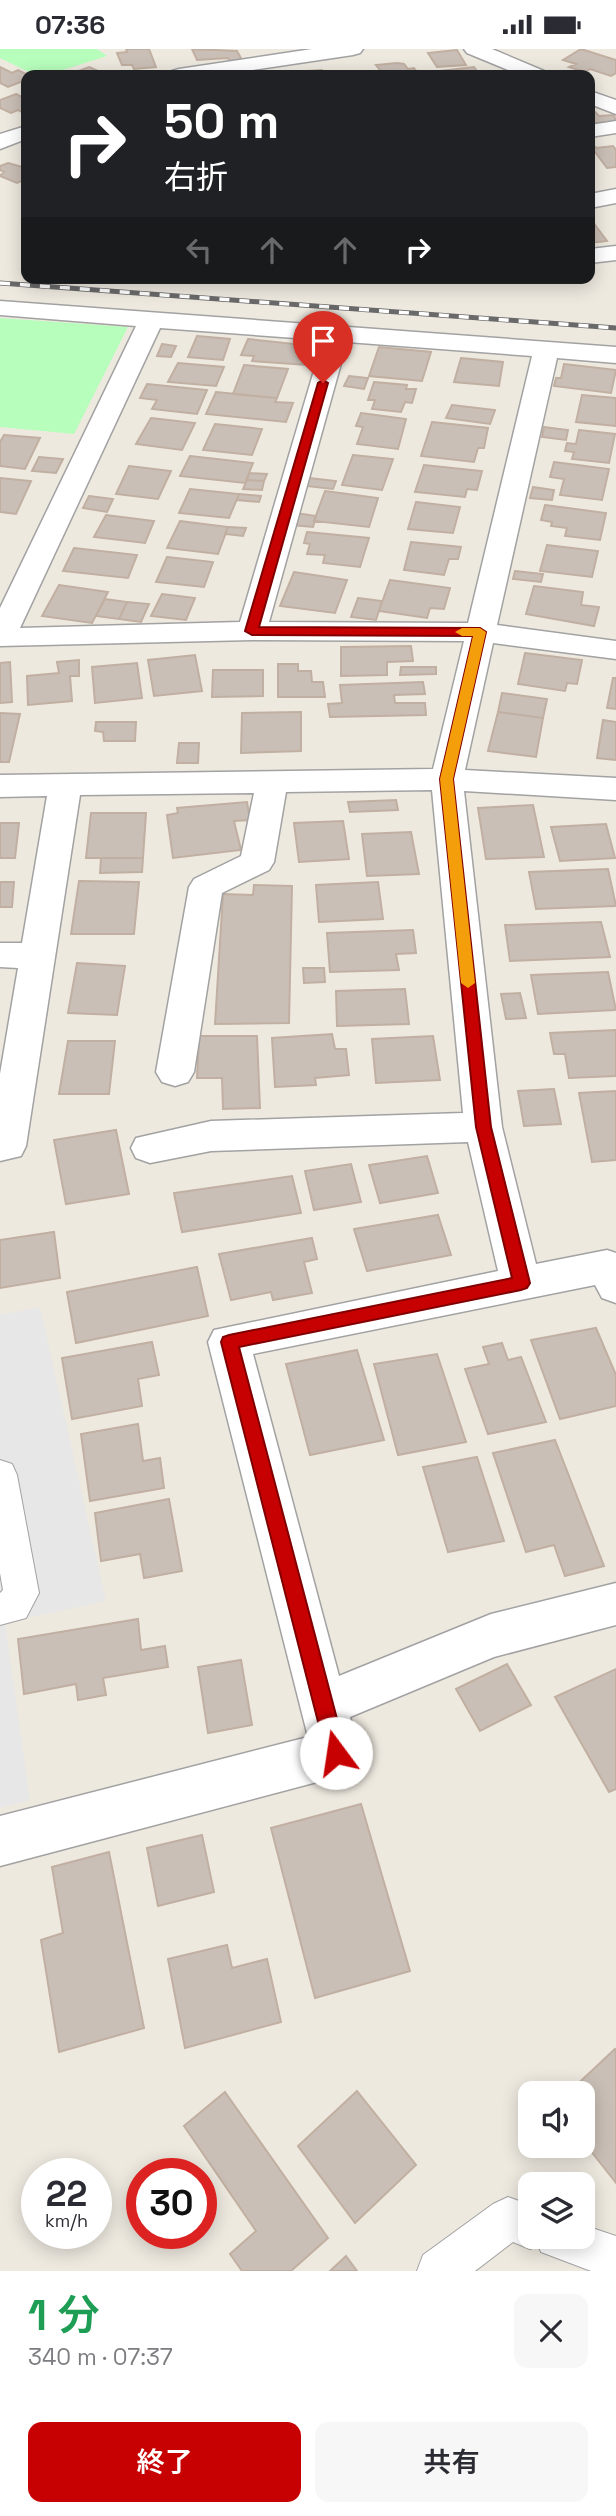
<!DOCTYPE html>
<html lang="ja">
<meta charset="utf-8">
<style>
:root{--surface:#fff;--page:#f7f7f7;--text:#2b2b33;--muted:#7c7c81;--accent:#c70002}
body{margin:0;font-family:"Space Grotesk","Noto Sans JP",sans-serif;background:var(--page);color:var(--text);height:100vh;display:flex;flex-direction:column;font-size:26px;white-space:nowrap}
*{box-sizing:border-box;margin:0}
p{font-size:23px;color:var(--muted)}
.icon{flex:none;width:38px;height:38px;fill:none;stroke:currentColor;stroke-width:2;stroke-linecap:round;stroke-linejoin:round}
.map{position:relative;height:2222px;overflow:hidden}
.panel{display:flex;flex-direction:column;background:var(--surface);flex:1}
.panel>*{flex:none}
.top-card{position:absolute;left:21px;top:21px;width:574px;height:214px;border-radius:14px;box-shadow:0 4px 18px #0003;background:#202124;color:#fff;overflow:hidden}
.buttons{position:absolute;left:518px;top:2032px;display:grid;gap:14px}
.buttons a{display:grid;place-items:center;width:77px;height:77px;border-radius:14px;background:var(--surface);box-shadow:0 4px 18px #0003;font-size:35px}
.speed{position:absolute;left:21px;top:2109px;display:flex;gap:14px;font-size:35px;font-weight:700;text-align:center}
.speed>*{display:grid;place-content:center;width:91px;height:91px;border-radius:50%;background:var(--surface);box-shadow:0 4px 18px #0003;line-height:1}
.speed small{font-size:18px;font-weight:400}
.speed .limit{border:10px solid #d22;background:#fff;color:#111}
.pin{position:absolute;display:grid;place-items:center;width:60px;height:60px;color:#fff;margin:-72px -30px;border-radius:50% 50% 50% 0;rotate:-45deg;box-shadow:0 0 7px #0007}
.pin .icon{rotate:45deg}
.me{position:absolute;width:77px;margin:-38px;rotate:346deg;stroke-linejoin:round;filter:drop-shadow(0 0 5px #0008)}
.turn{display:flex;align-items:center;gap:24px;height:147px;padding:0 28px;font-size:32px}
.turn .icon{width:91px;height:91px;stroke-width:2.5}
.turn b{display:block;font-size:49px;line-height:60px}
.lanes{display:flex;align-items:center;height:66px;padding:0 28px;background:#0003;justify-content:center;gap:35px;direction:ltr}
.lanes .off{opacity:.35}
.round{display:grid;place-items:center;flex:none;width:74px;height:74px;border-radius:14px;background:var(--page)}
.overview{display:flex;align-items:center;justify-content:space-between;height:119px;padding:0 28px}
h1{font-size:42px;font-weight:600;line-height:52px;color:#1e9e55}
.action{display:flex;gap:14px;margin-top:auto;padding:14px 28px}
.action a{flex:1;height:80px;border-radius:14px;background:var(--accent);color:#fff;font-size:28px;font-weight:600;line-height:80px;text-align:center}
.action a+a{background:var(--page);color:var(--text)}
.status{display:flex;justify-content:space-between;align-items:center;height:49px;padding:0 35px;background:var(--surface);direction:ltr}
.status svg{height:19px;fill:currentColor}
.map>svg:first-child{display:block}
.park{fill:#b7febc}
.parking{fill:#e7e7e7}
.building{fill:#cabfb6;stroke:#c1afa1;stroke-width:2}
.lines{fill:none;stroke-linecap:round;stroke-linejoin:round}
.lane-casing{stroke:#a2a2a2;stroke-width:2}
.street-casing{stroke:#a2a2a2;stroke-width:3}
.lane{fill:#fff;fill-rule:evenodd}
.street{fill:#fff;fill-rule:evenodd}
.rail-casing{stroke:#696969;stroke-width:5}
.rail{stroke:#fff;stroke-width:3.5;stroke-dasharray:10;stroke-linecap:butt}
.route{fill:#c70002;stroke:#810001;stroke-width:2}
.slow{fill:#f59e0b}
</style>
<div class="status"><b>07:36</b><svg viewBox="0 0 49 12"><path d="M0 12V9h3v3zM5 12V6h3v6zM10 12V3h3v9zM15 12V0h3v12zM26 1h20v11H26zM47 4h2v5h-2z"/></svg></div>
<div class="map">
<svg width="616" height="2222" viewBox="0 0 616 2222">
<rect width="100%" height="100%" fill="#eee9df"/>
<path class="park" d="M0,0H97L107,7L47,26H35L0,9Z
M0,269L128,278L74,385L0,378Z"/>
<path class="parking" d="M40,1258L106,1552L5,1574L30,1751L0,1759V1266Z"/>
<path class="building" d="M126,0H149L156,18L134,20L132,16H122L117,4L127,3Z
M192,0L237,2L242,11L230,12L228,9L197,11Z
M581,0L616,11V24L611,27L590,20L585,23L569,18L576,15L563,11Z
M457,1L466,16L437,18L428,4Z
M397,14L404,15L408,20L414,19L419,26H384L376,16Z
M0,18L12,24L18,21L28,26L26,31L8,38L0,34Z
M89,18L107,26H68Z
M474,18L480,26H434L431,23Z
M322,21L325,26H277L276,24Z
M16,45L26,50V65L18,61L11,64L0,59V51Z
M590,58L599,67L614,66L616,73L595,74L590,70Z
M590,92L596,99L613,97L616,101V118L607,119L595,103H590Z
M8,114L26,119V130L17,134L0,127L4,123L0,121V117Z
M590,172H592L607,192L590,194Z
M197,287L230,290L223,311L188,308Z
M248,290L314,297L307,316L252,312L254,307L241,306Z
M162,295L176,297L171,308L157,307Z
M379,298L431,303L422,332L369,327Z
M461,309L503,313L499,337L454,333Z
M178,314L224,318L216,337L168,333Z
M564,315L616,321L611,344L554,337L556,329H561Z
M244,316L288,320L277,349L233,345Z
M349,327L368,329L364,340L344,337Z
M374,333L407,336L406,340H416L412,354L405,353L401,363L372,360L375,351H368Z
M147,335L207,341L197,365L152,360L157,351L140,349Z
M216,343L277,349L275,353L293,354L286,373L206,365Z
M582,346L616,349V377L576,373Z
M452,356L495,361L490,375L446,369Z
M361,364L406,370L398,400L357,395L363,378L356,377Z
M151,369L195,374L182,401L136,395Z
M432,373L488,379L484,399H478L474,413L421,407Z
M215,375L262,380L252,406L203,401Z
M544,378L568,381L566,391L542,388Z
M579,381L615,385L609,414L572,410L574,403L565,402L567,394L576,395Z
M4,386L40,389L25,420L0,417V393Z
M353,406L393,410L382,441L342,436Z
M190,407L253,414L245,434L180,427Z
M39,408L63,410L56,424L32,422Z
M554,413L609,420L602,451L560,446L564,430L550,428Z
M424,416L482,422L477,441L467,440L465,448L415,443Z
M129,417L171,422L158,450L116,445Z
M249,424L267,425L264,432L247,431Z
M0,429L31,432L16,465L0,463Z
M309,429L336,432L333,440L306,437Z
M247,431L264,432L262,441L243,440Z
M533,438L554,441L552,451L530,449Z
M190,440L239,445L229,469L179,464Z
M325,442L378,449L369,478L314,472Z
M239,445L261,447L259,453L237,451Z
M89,447L113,450L107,463L83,459Z
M416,453L460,458L453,484L408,480Z
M545,456L606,464L600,491L565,487L567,479L551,477L552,473L541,471Z
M296,464L316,467L313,478L292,476Z
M106,466L154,472L145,494L94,488Z
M180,472L228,478L218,505L167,499Z
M228,478L246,479L243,487L225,485Z
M307,483L369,489L360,518L323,514L325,506L307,505L310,495L304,494Z
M411,493L461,498L458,510H449L444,526L404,521Z
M547,496L598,502L592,528L540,522Z
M74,499L137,506L128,529L63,522Z
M167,508L213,513L204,538L156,533Z
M515,522L543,525L541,533L513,530Z
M294,523L347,531L335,564L280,557Z
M390,531L450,539L444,560L430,559L427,569L379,562Z
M59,536L108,543L92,574L42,567Z
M534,537L583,543L581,556L599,558L594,577L526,565Z
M162,545L195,549L186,571L151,567Z
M358,549L382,552L376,571L351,568Z
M105,550L127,553L119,570L96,567Z
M127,553L149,555L141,573L119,570Z
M411,597L413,612L387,613V626L341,627V598Z
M525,604L582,611L577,635L567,634L565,642L518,635Z
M195,606L202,642L154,647L148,611Z
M79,611V627H70L72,652L28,656L27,627L59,624L57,613Z
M10,613L12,653L0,654V614Z
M137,614L142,649L95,654L92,618Z
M278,615H298V622H311L312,633H323L325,648H278Z
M401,618H436V625L400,626Z
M213,621H263V647L212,648Z
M613,629H616V660L607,659Z
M423,633L425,645L394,646L395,654H425L426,666L330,668L328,655L342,654L340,636Z
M502,644L547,650L543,669L498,663Z
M301,663V702L241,704L242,664Z
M498,663L543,669L536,708L488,702Z
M0,664L20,665L9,713H0Z
M603,671L616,673V711L597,709Z
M96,673H136L135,692H104L103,683L95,682Z
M179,694H199L198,714H177Z
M396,751L398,761L350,763L348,753Z
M247,753L250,771L234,772L241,801L173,809L167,766L178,764L177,759Z
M533,756L544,808L486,810L478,759Z
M91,764H146L143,809H86Z
M343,772L349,810L299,813L294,774Z
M0,774H19L15,809H0Z
M606,775L615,809L560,812L551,778Z
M411,783L419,825L367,827L362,785Z
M101,809H143L142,823L100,824Z
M608,820L616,857L536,860L529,823Z
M79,832L139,833L134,885H71Z
M0,833H14L12,858H0Z
M378,833L383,870L319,873L316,836Z
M254,836L292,837L289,974L215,975L223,845L253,846Z
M601,873L610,908L510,912L505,876Z
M413,881L416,904L396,905L399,921L330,923L327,884Z
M77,914L125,917L117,966L68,964Z
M303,919H324L325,933L304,934Z
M608,923L616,961L538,965L531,926Z
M405,940L409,975L337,977L336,942Z
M520,944L526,969L506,970L501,945Z
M616,981V1027L569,1029L565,1005H554L550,984Z
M332,985L335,1000H346L349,1026L315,1029L316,1036L275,1038L272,989Z
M199,987H257L260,1059L223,1060L222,1029H197Z
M433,987L440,1031L376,1034L372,990Z
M68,992H115L109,1045H59Z
M554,1040L561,1075L524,1077L518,1042Z
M616,1042V1111L592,1113L579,1044Z
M116,1081L129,1145L66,1155L54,1091Z
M427,1107L438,1144L380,1154L369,1116Z
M351,1115L361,1153L314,1161L305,1122Z
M292,1127L301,1164L182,1183L174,1144Z
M438,1166L451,1206L367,1222L354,1180Z
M54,1183L60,1229L0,1239V1191Z
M312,1189L317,1210L304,1213L312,1244L273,1251L271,1243L231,1251L219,1205Z
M197,1218L208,1267L76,1294L67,1243Z
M596,1279L616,1326V1357L560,1370L531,1291Z
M152,1293L159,1326L138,1330L142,1357L72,1370L62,1309Z
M502,1294L508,1311L521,1308L546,1373L488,1385L465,1320L489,1315L483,1298Z
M357,1301L384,1391L310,1406L286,1315Z
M437,1305L466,1393L398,1406L374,1315Z
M138,1375L143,1412L160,1409L164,1439L90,1452L81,1385Z
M555,1391L604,1517L565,1527L554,1496L526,1503L493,1404Z
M477,1408L504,1492L448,1503L423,1418Z
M169,1450L182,1522L144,1529L140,1505L101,1512L95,1464Z
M138,1570L141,1601L165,1597L168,1618L103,1629L106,1646L78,1651L76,1635L24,1645L18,1590Z
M241,1611L252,1676L208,1684L198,1618Z
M507,1615L531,1656L480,1682L456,1640Z
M616,1620V1740L609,1743L555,1648Z
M361,1755L410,1922L315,1949L271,1779Z
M202,1786L214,1843L158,1857L147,1799Z
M109,1803L144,1979L59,2003L41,1891L63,1884L52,1818Z
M227,1896L232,1919L267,1910L281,1973L185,1999L168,1910Z
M615,2000L616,2001V2134L583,2092V2044H568Z
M357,2042L416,2116L355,2174L298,2097Z
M225,2043L328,2189L291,2222H242L230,2205L256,2182L184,2077Z
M346,2207L357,2222H330Z"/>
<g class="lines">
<g class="lane-casing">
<path id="lane" d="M0,1411L12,1415L17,1426L39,1544L26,1569L0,1576V1544L3,1541L0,1524Z
M508,2148L530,2156V2188H583V2176L616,2187V2222H591L541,2203L538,2196L530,2200L513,2193L475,2222H417L423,2206L493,2155Z"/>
</g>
<g class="street-casing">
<path id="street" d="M312,0H363L360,4L353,6L219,26H169L172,22L179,20Z
M464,0H492L544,22L547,26H520L467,4Z
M590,42L616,51V65L590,55Z
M616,72V84L590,88V76Z
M26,77V90L0,100V85Z
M616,140V154L590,159V145Z
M616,197V211L590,214V200Z
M0,252L616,298V314L557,309L497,576L616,592V610L493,594L465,721L616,729V751L464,742L502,1078L536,1215L607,1201L616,1204V1254L602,1249L595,1236L253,1305L339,1627L491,1565L616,1534V1576L494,1608L350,1668L360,1704L353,1721L336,1728L0,1817V1767L308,1688L208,1293L214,1281L498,1222L468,1093L211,1102L150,1114L136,1109L131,1099L136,1089L211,1072L463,1064L432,741L286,743L274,813L269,821L222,844L194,1023L188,1033L175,1037L162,1033L156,1023L189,838L194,830L241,807L254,744L80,746L26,1097L21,1107L0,1112V1025L18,919L0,918V894H22L47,747L0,748V726L433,720L464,592L252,591L0,597V559L136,277L0,266ZM160,279L323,291L240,573L20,579ZM347,293L532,307L468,574L269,573Z"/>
</g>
<use href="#lane" class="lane"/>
<use href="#street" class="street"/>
<g class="rail-casing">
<path id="rail" d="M0,234L616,279"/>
</g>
<use href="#rail" class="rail"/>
</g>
<path class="route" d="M323,331L328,334L259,578L480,579L486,583L453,730L491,1078L530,1234L527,1239L521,1241L239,1298L346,1704L343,1711L336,1714L329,1711L326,1704L221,1293L223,1288L229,1286L512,1229L476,1078L440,730L473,587L252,586L245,582L318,334Z"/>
<path class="slow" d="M480,579L486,583L453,730L475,934L468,939L461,934L440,730L473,587H462L455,583L462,579Z"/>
</svg>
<div class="buttons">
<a><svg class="icon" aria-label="sound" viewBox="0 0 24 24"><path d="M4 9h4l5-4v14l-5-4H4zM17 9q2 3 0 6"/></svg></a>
<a><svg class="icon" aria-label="layers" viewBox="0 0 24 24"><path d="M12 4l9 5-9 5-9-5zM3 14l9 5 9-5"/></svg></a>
</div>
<div class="speed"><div>22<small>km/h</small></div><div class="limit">30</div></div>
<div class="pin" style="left:323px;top:334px;background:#d93025"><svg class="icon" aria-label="arrive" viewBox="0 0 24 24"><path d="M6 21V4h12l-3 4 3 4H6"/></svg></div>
<svg class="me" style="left:336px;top:1704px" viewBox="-20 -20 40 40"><circle r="19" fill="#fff"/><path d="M0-13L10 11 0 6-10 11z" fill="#c70002"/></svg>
<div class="top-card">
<div class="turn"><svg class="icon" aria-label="right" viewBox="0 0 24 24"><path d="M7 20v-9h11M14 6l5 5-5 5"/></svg><div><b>50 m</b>右折</div></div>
<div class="lanes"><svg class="icon off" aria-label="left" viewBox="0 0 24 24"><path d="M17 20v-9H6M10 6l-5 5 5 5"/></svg><svg class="icon off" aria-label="ahead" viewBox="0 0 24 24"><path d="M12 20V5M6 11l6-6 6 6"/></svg><svg class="icon off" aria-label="ahead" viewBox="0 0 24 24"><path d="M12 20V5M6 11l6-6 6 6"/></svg><svg class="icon" aria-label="right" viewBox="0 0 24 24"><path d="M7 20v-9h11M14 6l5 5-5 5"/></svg></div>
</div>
</div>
<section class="panel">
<div class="overview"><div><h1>1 分</h1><p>340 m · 07:37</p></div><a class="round"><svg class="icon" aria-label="close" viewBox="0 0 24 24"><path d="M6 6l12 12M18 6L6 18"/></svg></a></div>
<div class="action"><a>終了</a><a>共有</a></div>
</section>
